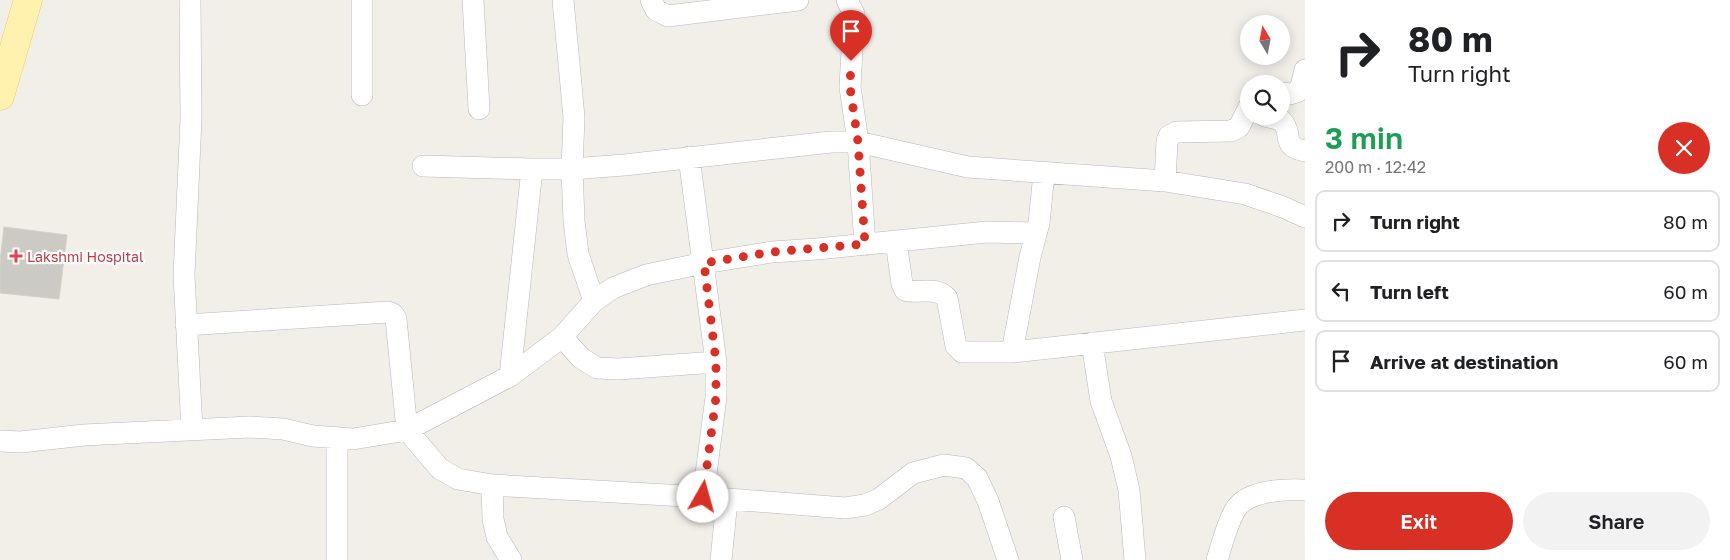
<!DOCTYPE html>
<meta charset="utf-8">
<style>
:root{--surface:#fff;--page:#f2f2f2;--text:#202124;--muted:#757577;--line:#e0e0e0;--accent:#d93025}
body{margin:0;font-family:"Golos Text",sans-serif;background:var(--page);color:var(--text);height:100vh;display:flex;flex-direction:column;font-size:19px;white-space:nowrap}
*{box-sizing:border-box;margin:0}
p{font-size:16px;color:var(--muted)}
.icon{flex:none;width:28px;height:28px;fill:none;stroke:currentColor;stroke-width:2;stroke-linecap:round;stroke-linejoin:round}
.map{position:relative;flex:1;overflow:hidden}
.details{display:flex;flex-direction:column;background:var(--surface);width:425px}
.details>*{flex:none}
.hud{background:#fff;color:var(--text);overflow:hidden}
.needle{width:32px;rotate:350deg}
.controls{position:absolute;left:1240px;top:15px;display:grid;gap:10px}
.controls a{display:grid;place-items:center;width:50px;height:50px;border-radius:50%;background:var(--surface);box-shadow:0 2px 12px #0003;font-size:25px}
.pin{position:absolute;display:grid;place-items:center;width:42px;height:42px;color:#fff;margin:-51px -21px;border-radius:50% 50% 50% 0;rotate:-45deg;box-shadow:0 0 5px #0007}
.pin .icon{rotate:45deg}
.me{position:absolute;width:55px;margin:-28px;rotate:7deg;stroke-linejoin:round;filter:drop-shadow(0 0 4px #0008)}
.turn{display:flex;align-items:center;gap:18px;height:105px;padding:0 20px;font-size:22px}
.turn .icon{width:65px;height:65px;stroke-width:2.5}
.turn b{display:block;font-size:35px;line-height:42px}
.round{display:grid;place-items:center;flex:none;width:52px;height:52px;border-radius:26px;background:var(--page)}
.headline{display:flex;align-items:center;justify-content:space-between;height:85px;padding:0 20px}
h1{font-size:30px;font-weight:600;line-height:38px;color:#1e9e55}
.primary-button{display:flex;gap:10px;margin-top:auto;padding:10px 20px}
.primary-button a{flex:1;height:58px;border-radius:30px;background:var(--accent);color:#fff;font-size:20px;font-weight:600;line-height:58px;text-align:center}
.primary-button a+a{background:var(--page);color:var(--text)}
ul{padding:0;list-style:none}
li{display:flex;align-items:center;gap:15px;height:62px;margin:0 10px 8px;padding:0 10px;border:2px solid var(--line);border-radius:10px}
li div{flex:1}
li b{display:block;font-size:19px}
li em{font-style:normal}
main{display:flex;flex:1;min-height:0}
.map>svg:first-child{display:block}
.building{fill:#cccac5;stroke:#d6d1c6}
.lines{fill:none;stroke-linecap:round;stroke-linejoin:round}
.minor-casing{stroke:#b5b8bc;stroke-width:22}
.major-casing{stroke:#f2c960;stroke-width:29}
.minor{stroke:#fff;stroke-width:21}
.major{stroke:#fff2af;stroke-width:28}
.route{stroke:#d93025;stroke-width:9;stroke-dasharray:0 16.2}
.health-dot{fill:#e0444e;stroke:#fff;stroke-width:2}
.labels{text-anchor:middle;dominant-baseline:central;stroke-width:4.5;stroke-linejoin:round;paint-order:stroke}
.health-label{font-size:14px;fill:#be3a42;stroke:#fff;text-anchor:start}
</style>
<main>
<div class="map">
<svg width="1305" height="560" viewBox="0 0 1305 560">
<rect width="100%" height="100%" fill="#f1efe8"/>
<path class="building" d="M4,227L67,235L59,299L0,293V261Z"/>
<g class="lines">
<g class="minor-casing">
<path id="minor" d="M190,0L191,119L184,275L192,430
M473,0L479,109
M563,0L574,117L572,169L574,221L578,254L594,301
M651,0L656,10L668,16L798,0
M847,0L854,14L850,87L858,142L865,245
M1281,93L1290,94L1297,92L1301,86L1305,70
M362,95V0
M1265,116L1281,120C1295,134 1279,146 1305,151
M689,157L716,362V397L703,497
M423,166L532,169H572L624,165L831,142H858L968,167L1165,181L1245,194L1283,207L1305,217
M1165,181L1167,141L1169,136L1177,132L1231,131L1239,127L1249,107
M896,241L902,284L905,290C920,294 936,286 947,298L956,346L962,352H1012L1305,320
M186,325L388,312L393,314L396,319L407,430L440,469L458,479L492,485L703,497L845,508L865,505L879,499L913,473L944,465L966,468L977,478L988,501L1008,560
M562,337L581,358L597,368L619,369L716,362
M1092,343L1101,401L1121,456L1129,490L1135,560
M1012,352L1030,257L1039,223L1044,173
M510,376L532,169
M0,441L21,442L84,435L250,427L283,429L313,436L353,439L407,430L510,376L562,337L594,301L613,288L646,275L704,263L772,252L817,249L987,232L1036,233
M492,485L493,519L497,537L511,560
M1064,517L1072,560
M337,560V438
M721,560L727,500
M1217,560C1222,544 1226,527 1234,512C1245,490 1284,489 1305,490"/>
</g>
<g class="major-casing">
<path id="major" d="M0,96L28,0"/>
</g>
<use href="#minor" class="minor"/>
<use href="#major" class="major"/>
</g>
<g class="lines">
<path class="route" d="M703,497L716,397V362L704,263L772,252L865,244L858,142L850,87L851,61"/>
</g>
<path class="health-dot" d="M13.5 248.5h5v5h5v5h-5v5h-5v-5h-5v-5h5z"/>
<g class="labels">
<g class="health-label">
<text x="27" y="256">Lakshmi Hospital</text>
</g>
</g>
</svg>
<div class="controls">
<a><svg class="needle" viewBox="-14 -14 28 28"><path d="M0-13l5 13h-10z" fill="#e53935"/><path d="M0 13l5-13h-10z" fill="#757577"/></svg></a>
<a><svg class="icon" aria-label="search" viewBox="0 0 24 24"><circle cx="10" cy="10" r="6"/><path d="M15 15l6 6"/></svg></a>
</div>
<div class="pin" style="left:851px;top:61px;background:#d93025"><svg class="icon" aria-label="arrive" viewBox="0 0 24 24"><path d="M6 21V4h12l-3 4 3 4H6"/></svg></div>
<svg class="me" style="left:703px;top:497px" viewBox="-20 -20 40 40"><circle r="19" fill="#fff"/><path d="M0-13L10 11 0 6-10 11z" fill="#d93025"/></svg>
</div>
<section class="details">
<div class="hud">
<div class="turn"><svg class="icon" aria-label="right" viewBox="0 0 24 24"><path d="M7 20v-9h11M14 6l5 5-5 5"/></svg><div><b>80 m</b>Turn right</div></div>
</div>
<div class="headline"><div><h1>3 min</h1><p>200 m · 12:42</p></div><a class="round" style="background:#d93025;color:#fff"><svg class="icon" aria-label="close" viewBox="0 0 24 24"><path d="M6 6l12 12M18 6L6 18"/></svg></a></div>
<ul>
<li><svg class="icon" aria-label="right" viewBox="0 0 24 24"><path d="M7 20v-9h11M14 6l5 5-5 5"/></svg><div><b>Turn right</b></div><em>80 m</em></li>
<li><svg class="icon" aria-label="left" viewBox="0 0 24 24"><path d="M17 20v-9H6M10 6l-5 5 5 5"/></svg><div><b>Turn left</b></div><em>60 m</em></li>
<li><svg class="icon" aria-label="arrive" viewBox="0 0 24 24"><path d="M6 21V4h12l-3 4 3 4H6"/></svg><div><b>Arrive at destination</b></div><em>60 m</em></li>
</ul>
<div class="primary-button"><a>Exit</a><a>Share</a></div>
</section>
</main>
